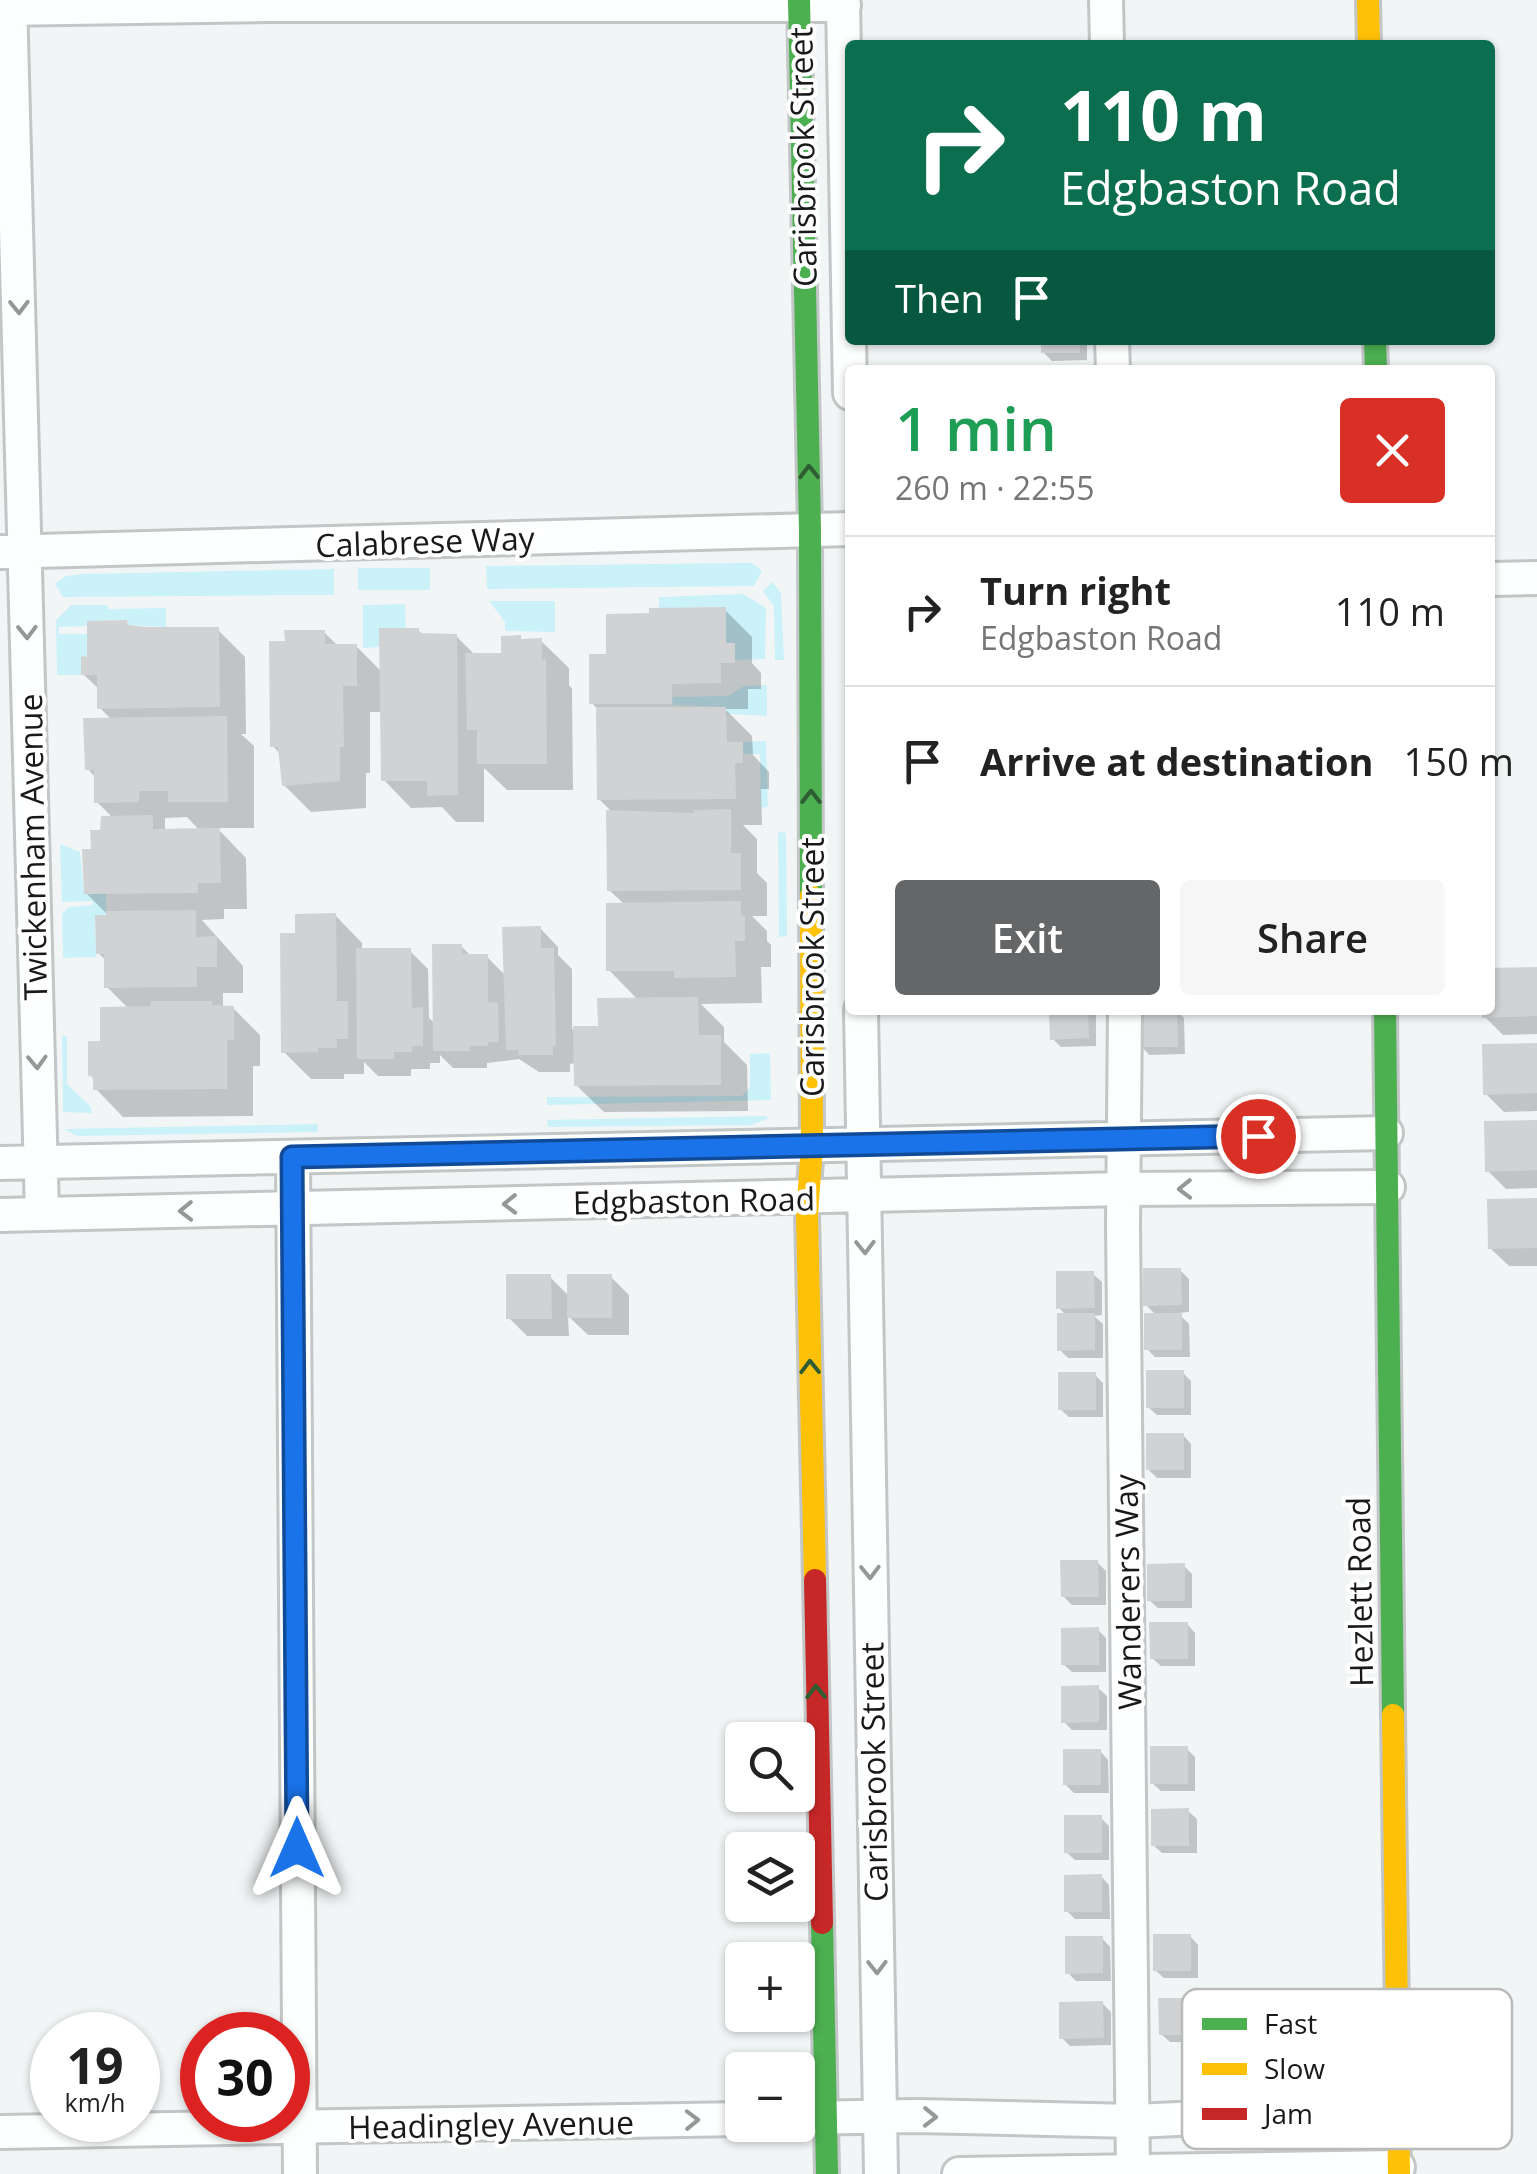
<!DOCTYPE html>
<meta charset="utf-8">
<style>
:root{--surface:#fff;--page:#f6f6f6;--text:#222;--muted:#767676;--line:#e0e0e0;--accent:#646667}
body{margin:0;font-family:"Open Sans",sans-serif;background:var(--page);color:var(--text);height:100vh;display:flex;flex-direction:column;font-size:38px;white-space:nowrap}
*{box-sizing:border-box;margin:0}
p{font-size:32px;color:var(--muted)}
.icon{flex:none;width:55px;height:55px;fill:none;stroke:currentColor;stroke-width:2;stroke-linecap:round;stroke-linejoin:round}
.map{position:relative;flex:1;overflow:hidden}
.panel{position:absolute;left:845px;top:365px;width:650px;height:650px;display:flex;flex-direction:column;background:var(--surface);border-radius:10px;box-shadow:0 2px 8px #0004}
.panel>*{flex:none}
.top-card{position:absolute;left:845px;top:40px;width:650px;height:305px;border-radius:10px;box-shadow:0 2px 8px #0004;background:#0b6e4f;color:#fff;overflow:hidden}
.tools{position:absolute;left:725px;top:1722px;display:grid;gap:20px}
.tools a{display:grid;place-items:center;width:90px;height:90px;border-radius:10px;background:var(--surface);box-shadow:0 2px 8px #0004;font-size:50px}
.speed{position:absolute;left:30px;top:2012px;display:flex;gap:20px;font-size:50px;font-weight:700;text-align:center}
.speed>*{display:grid;place-content:center;width:130px;height:130px;border-radius:50%;background:var(--surface);box-shadow:0 2px 8px #0004;line-height:1}
.speed small{font-size:25px;font-weight:400}
.speed .limit{border:15px solid #d22;background:#fff;color:#111}
.pin{position:absolute;display:grid;place-items:center;width:85px;height:85px;color:#fff;margin:-42px;border:5px solid #fff;border-radius:50%;box-shadow:0 2px 10px #0007}
.me{position:absolute;width:110px;margin:-55px;rotate:0deg;stroke-linejoin:round;filter:drop-shadow(0 0 8px #0008)}
.turn{display:flex;align-items:center;gap:35px;height:210px;padding:0 50px;font-size:45px}
.turn .icon{width:130px;height:130px;stroke-width:2.5}
.turn b{display:block;font-size:70px;line-height:85px}
.then{display:flex;align-items:center;height:95px;padding:0 50px;background:#0003;gap:20px;font-size:38px}
.round{display:grid;place-items:center;flex:none;width:105px;height:105px;border-radius:10px;background:var(--page)}
.headline{display:flex;align-items:center;justify-content:space-between;height:170px;padding:0 50px}
h1{font-size:60px;font-weight:600;line-height:75px;color:#1e9e55}
.cta{display:flex;gap:20px;margin-top:auto;padding:20px 50px}
.cta a{flex:1;height:115px;border-radius:10px;background:var(--accent);color:#fff;font-size:40px;font-weight:600;line-height:115px;text-align:center}
.cta a+a{background:var(--page);color:var(--text)}
ul{padding:0;list-style:none}
li{display:flex;align-items:center;gap:30px;height:150px;padding:0 50px;border-top:2px solid var(--line)}
li div{flex:1}
li b{display:block;font-size:38px}
li em{font-style:normal}
.map>svg:first-child{display:block}
.green{fill:#cbf1f9}
.shadow{fill:#0003;fill-rule:evenodd}
.building{fill:#d0d2d3}
.lines{fill:none;stroke-linecap:round;stroke-linejoin:round}
.street-casing{stroke:#c3c6c6;stroke-width:38}
.fast-casing{stroke:#c3c6c6;stroke-width:28}
.slow-casing{stroke:#c3c6c6;stroke-width:28}
.jam-casing{stroke:#c3c6c6;stroke-width:28}
.street{stroke:#fdfefe;stroke-width:32}
.fast{stroke:#4caf50;stroke-width:22}
.slow{stroke:#ffc107;stroke-width:22}
.jam{stroke:#c62828;stroke-width:22}
.oneway{stroke:#969797}
.oneway2{stroke:#2f5c32}
.route-casing{stroke:#114b97;stroke-width:25}
.route{stroke:#1a73e8;stroke-width:18}
.labels{text-anchor:middle;dominant-baseline:central;stroke-width:8;stroke-linejoin:round;paint-order:stroke}
.street-label{font-size:32px;fill:#18191a;stroke:#fff}
.key{fill:#fff;stroke:#bababa;stroke-width:2.5}
.key-label{font-size:28px;fill:#18191a}
</style>
<div class="map">
<svg width="1537" height="2174" viewBox="0 0 1537 2174">
<rect width="100%" height="100%" fill="#f2f5f6"/>
<path class="green" d="M741,563H752L762,571L754,586L487,589L486,566Z
M358,568H430V590H358Z
M334,569V595L63,597L55,584L66,576L81,574Z
M773,582L781,594L784,660H775L774,606L763,591Z
M743,594L766,608L765,659L735,660V643H726L725,607L659,608V597Z
M489,601H555V632L505,631V622Z
M405,604L406,628H380V647L363,648V605Z
M71,605H107L109,609L166,608V627L128,625L127,620L88,621L87,626L59,627V634H87V657H81V675H57L56,620Z
M767,685V716L727,714L726,707L673,705L672,697L728,696L744,686Z
M766,741L768,807L761,808L760,754H743V742Z
M778,832L786,833L787,936L779,937Z
M60,844L80,852L84,894H106V915L95,916L96,957L63,958L62,914L69,907L93,905L92,901L62,902Z
M62,1036H67V1084L91,1107L92,1113L63,1112Z
M770,1053L771,1100L547,1105V1097L742,1096L750,1087V1054Z
M765,1116L769,1118L752,1125L548,1127L547,1120Z
M318,1124V1132L78,1136L63,1129Z"/>
<path class="shadow" d="M1043,340H1087V360L1052,361L1043,352Z
M1139,340H1176V341L1141,342Z
M725,610L752,637V663L761,673V689H748V709H725L752,736L753,755L769,772V789H761L762,825H743L757,839V873L767,883V916H752L767,931V941L771,945V967H761L762,1003L701,1004L724,1027V1042L747,1065L748,1111L604,1112L576,1085V1063L570,1064V1072H539L519,1059L487,1063V1068H453L440,1055V1063H430V1069H411V1076H378L364,1062V1074H344V1079H311L284,1052L298,936L335,915L362,943V951H410L428,969L429,1018L435,1023L461,946L472,957H487L506,976L540,928L558,947V955L572,969V1029L600,1028L638,1000L609,970L625,905L609,890L613,813L599,799L598,710L592,703L608,657Z
M126,623L131,628L218,630L245,657L246,734H241L254,746V828H217L246,858L247,909H224V919L202,920L243,966V993H223V1008H233L260,1035V1066H253V1116L123,1117L96,1089L95,1080L90,1075L103,1043L129,1009L107,987V961L98,953L111,918L86,893L93,851L113,818L97,802L96,778L88,769L112,720L100,708V690L83,674L90,659ZM187,817L200,831H165V818Z
M418,630L424,636H456L475,655H504L541,641L569,668V685L572,689L573,790H507L484,768V822H456L442,807L411,808L384,780L383,712H370V773H366V808L311,812L284,785L281,755L273,746L287,643L324,632L339,647L356,646L382,672Z
M1537,969V1034L1503,1035L1485,1017V1010H1490V970Z
M1052,1010H1096V1046L1061,1047L1052,1038Z
M1176,1010L1184,1018L1185,1054L1149,1055L1141,1046Z
M1537,1045V1111L1504,1112L1486,1094Z
M1537,1123V1188L1506,1189L1488,1171Z
M1537,1200V1266H1509L1490,1248Z
M1180,1270L1189,1279V1312L1178,1313L1189,1324L1190,1357H1155L1147,1349L1157,1316L1146,1305Z
M1093,1274L1102,1282V1315L1094,1316L1103,1324V1358H1068L1060,1350L1067,1316L1059,1308Z
M550,1277L570,1297L611,1277L629,1295V1335H588L568,1316L569,1336H527L509,1318Z
M1183,1373L1191,1381V1415H1157L1148,1407Z
M1095,1375L1103,1383V1417H1069L1060,1409Z
M1183,1435L1191,1444V1478H1157L1148,1469Z
M1097,1562L1106,1571V1605H1072L1063,1596Z
M1184,1566L1192,1574V1608H1158L1149,1600Z
M1187,1624L1195,1633V1666H1161L1152,1658Z
M1098,1630L1106,1638V1672H1072L1063,1664Z
M1098,1688L1107,1696V1730H1072L1064,1722Z
M1187,1749L1195,1757V1791H1161L1152,1783Z
M1100,1751L1108,1760L1109,1793H1074L1065,1784Z
M1188,1811L1197,1819V1853H1162L1153,1845Z
M1101,1818L1109,1826V1860H1075L1066,1852Z
M1101,1876L1109,1885L1110,1919H1075L1067,1911Z
M1190,1936L1198,1945V1978H1164L1155,1970Z
M1102,1938L1110,1947L1111,1981H1076L1068,1973Z
M1195,2000L1204,2009V2042H1170L1161,2034Z
M1102,2003L1111,2012V2045L1070,2046L1062,2038Z"/>
<path class="building" d="M1041,340H1080V353H1041Z
M726,607V643H735V663H721V683L672,684V704H589V654H606V614L649,613V608Z
M127,620L128,625L147,627H219L220,707L97,709V675H81V656L87,657V621Z
M379,628H419V633L457,634L458,795L427,796V781H381Z
M284,630H325V644H357V686H343L344,747H340V781L282,786L278,747H270L269,641H285Z
M521,635V639L542,638V660L546,659L547,764H477V730H467L465,653H501V636Z
M596,707H726L727,742H743V763H735L736,799L597,800Z
M227,716L228,802H168V791H139V802L94,803V770H85L83,718Z
M731,809V853H741V890L607,891L606,810L694,813V810Z
M153,815V829L220,828L221,883H198V893L84,894L82,849H91L90,830H100L101,816Z
M741,901V915L745,916V941H735L736,977L674,978V971H606V903Z
M196,910V937L217,936V967H197V987L104,988V954H96L95,915H106L107,911Z
M336,913L337,1001H348V1039H337V1048H318V1052L281,1053L280,933H295V914Z
M541,926V948H554L556,1046H553V1055H518L519,1050H506L502,927Z
M432,944H462L463,954H488V1002L498,1003L499,1042H488V1046H470V1051H433Z
M356,948H411L412,1008L423,1007V1046H413L412,1052H394V1059H357Z
M1537,967V1016L1482,1018V1010H1490V968Z
M698,997L699,1035H721V1085L574,1086L573,1026H598L597,998Z
M151,1001H212V1005L234,1006V1040H227V1089L93,1090V1076H88V1041H100V1007L151,1006Z
M1049,1010H1088L1089,1038L1050,1040Z
M1137,1010H1177L1178,1047H1138Z
M1537,1043V1093L1483,1095L1482,1044Z
M1537,1120V1170L1485,1172L1484,1121Z
M1537,1198V1248L1488,1249L1487,1199Z
M1143,1268H1181L1182,1305L1143,1306Z
M1056,1271H1094L1095,1308L1056,1309Z
M506,1274H551L552,1319H506Z
M567,1274H612V1318H567Z
M1057,1313H1095V1350L1057,1351Z
M1144,1313H1182V1350H1144Z
M1146,1370H1184V1408H1146Z
M1058,1372H1096V1410H1058Z
M1146,1433H1184V1470H1146Z
M1060,1560H1098L1099,1597H1061Z
M1185,1563V1601H1147V1564Z
M1149,1622H1188V1659H1150Z
M1099,1627V1665H1061V1628Z
M1099,1685V1722L1061,1723V1686Z
M1150,1746H1188V1784H1150Z
M1063,1749H1101V1785H1063Z
M1189,1808V1846H1151V1809Z
M1064,1815H1102V1853H1064Z
M1102,1874V1912H1064V1875Z
M1153,1934H1191V1971H1153Z
M1065,1936H1103V1973L1065,1974Z
M1158,1998H1196L1197,2035H1159Z
M1103,2001L1104,2038L1059,2039V2002Z"/>
<g class="lines">
<g class="street-casing">
<path id="street" d="M10,0L42,1214
M843,0L850,393
M1106,0L1107,45
M0,9L268,5H844
M1112,340L1113,370
M0,552L850,529
M1490,579L1537,578
M861,1010L881,2174
M1125,1010L1123,1226L1133,2174
M293,1157L300,2174
M0,1163L1386,1133
M0,1215L1124,1189L1388,1187
M798,2118L917,2116L1134,2121L1397,2109
M0,2132L742,2119
M959,2174L1398,2167"/>
</g>
<g class="fast-casing">
<path id="fast" d="M799,0L810,530L811,896
M1375,340L1376,370
M1385,1010L1393,1715
M822,1923L827,2174"/>
</g>
<g class="slow-casing">
<path id="slow" d="M1368,0L1369,45
M811,896L812,1146L807,1214L815,1580
M1393,1715L1399,2174"/>
</g>
<g class="jam-casing">
<path id="jam" d="M815,1580L822,1923"/>
</g>
<use href="#street" class="street"/>
<use href="#fast" class="fast"/>
<use href="#slow" class="slow"/>
<use href="#jam" class="jam"/>
</g>
<defs><path id="oneway-chevron" d="M-2-3.5L2.5 0L-2 3.5" fill="none" stroke-width="1.6" stroke-linecap="round" stroke-linejoin="round" transform="scale(2.5)"/></defs>
<g class="oneway">
<use href="#oneway-chevron" transform="translate(19 307) rotate(89)"/>
<use href="#oneway-chevron" transform="translate(27 632) rotate(89)"/>
<use href="#oneway-chevron" transform="translate(37 1062) rotate(88)"/>
<use href="#oneway-chevron" transform="translate(1185 1189) rotate(179)"/>
<use href="#oneway-chevron" transform="translate(510 1204) rotate(179)"/>
<use href="#oneway-chevron" transform="translate(186 1211) rotate(179)"/>
<use href="#oneway-chevron" transform="translate(865 1247) rotate(89)"/>
<use href="#oneway-chevron" transform="translate(870 1572) rotate(89)"/>
<use href="#oneway-chevron" transform="translate(877 1967) rotate(89)"/>
<use href="#oneway-chevron" transform="translate(930 2117) rotate(1)"/>
<use href="#oneway-chevron" transform="translate(692 2120) rotate(-1)"/>
</g>
<g class="oneway2">
<use href="#oneway-chevron" transform="translate(809 472) rotate(-91)"/>
<use href="#oneway-chevron" transform="translate(811 797) rotate(-90)"/>
<use href="#oneway-chevron" transform="translate(810 1367) rotate(-91)"/>
<use href="#oneway-chevron" transform="translate(816 1692) rotate(-91)"/>
</g>
<g class="lines">
<g class="route-casing">
<path id="route" d="M297,1848L292,1157L1258,1136"/>
</g>
<use href="#route" class="route"/>
</g>
<g class="labels">
<g class="street-label">
<text transform="translate(802 157) rotate(-91)">Carisbrook Street</text>
<text transform="translate(425 541) rotate(-2)">Calabrese Way</text>
<text transform="translate(32 847) rotate(-91)">Twickenham Avenue</text>
<text transform="translate(811 967) rotate(-90)">Carisbrook Street</text>
<text transform="translate(694 1200) rotate(-1)">Edgbaston Road</text>
<text transform="translate(1127 1592) rotate(-91)">Wanderers Way</text>
<text transform="translate(1359 1592) rotate(-91)">Hezlett Road</text>
<text transform="translate(873 1772) rotate(-91)">Carisbrook Street</text>
<text transform="translate(491 2124) rotate(-1)">Headingley Avenue</text>
</g>
</g>
<rect x="1182" y="1989" width="330" height="160" rx="15" class="key"/>
<rect x="1202" y="2018" width="45" height="12" fill="#4caf50"/>
<rect x="1202" y="2063" width="45" height="12" fill="#ffc107"/>
<rect x="1202" y="2108" width="45" height="12" fill="#c62828"/>
<g class="key-label">
<text x="1264" y="2034">Fast</text>
<text x="1264" y="2079">Slow</text>
<text x="1264" y="2124">Jam</text>
</g>
</svg>
<div class="tools">
<a><svg class="icon" aria-label="search" viewBox="0 0 24 24"><circle cx="10" cy="10" r="6"/><path d="M15 15l6 6"/></svg></a>
<a><svg class="icon" aria-label="layers" viewBox="0 0 24 24"><path d="M12 4l9 5-9 5-9-5zM3 14l9 5 9-5"/></svg></a>
<a>+</a>
<a>−</a>
</div>
<div class="speed"><div>19<small>km/h</small></div><div class="limit">30</div></div>
<div class="pin" style="left:1258px;top:1136px;background:#d93025"><svg class="icon" aria-label="arrive" viewBox="0 0 24 24"><path d="M6 21V4h12l-3 4 3 4H6"/></svg></div>
<svg class="me" style="left:297px;top:1848px" viewBox="-20 -20 40 40"><path d="M0-17L14 15 0 8-14 15z" fill="#1a73e8" stroke="#fff" stroke-width="4"/></svg>
<div class="top-card">
<div class="turn"><svg class="icon" aria-label="right" viewBox="0 0 24 24"><path d="M7 20v-9h11M14 6l5 5-5 5"/></svg><div><b>110 m</b>Edgbaston Road</div></div>
<div class="then">Then<svg class="icon" aria-label="arrive" viewBox="0 0 24 24"><path d="M6 21V4h12l-3 4 3 4H6"/></svg></div>
</div>
<section class="panel">
<div class="headline"><div><h1>1 min</h1><p>260 m · 22:55</p></div><a class="round" style="background:#d93025;color:#fff"><svg class="icon" aria-label="close" viewBox="0 0 24 24"><path d="M6 6l12 12M18 6L6 18"/></svg></a></div>
<ul>
<li><svg class="icon" aria-label="right" viewBox="0 0 24 24"><path d="M7 20v-9h11M14 6l5 5-5 5"/></svg><div><b>Turn right</b><p>Edgbaston Road</p></div><em>110 m</em></li>
<li><svg class="icon" aria-label="arrive" viewBox="0 0 24 24"><path d="M6 21V4h12l-3 4 3 4H6"/></svg><div><b>Arrive at destination</b></div><em>150 m</em></li>
</ul>
<div class="cta"><a>Exit</a><a>Share</a></div>
</section>
</div>
